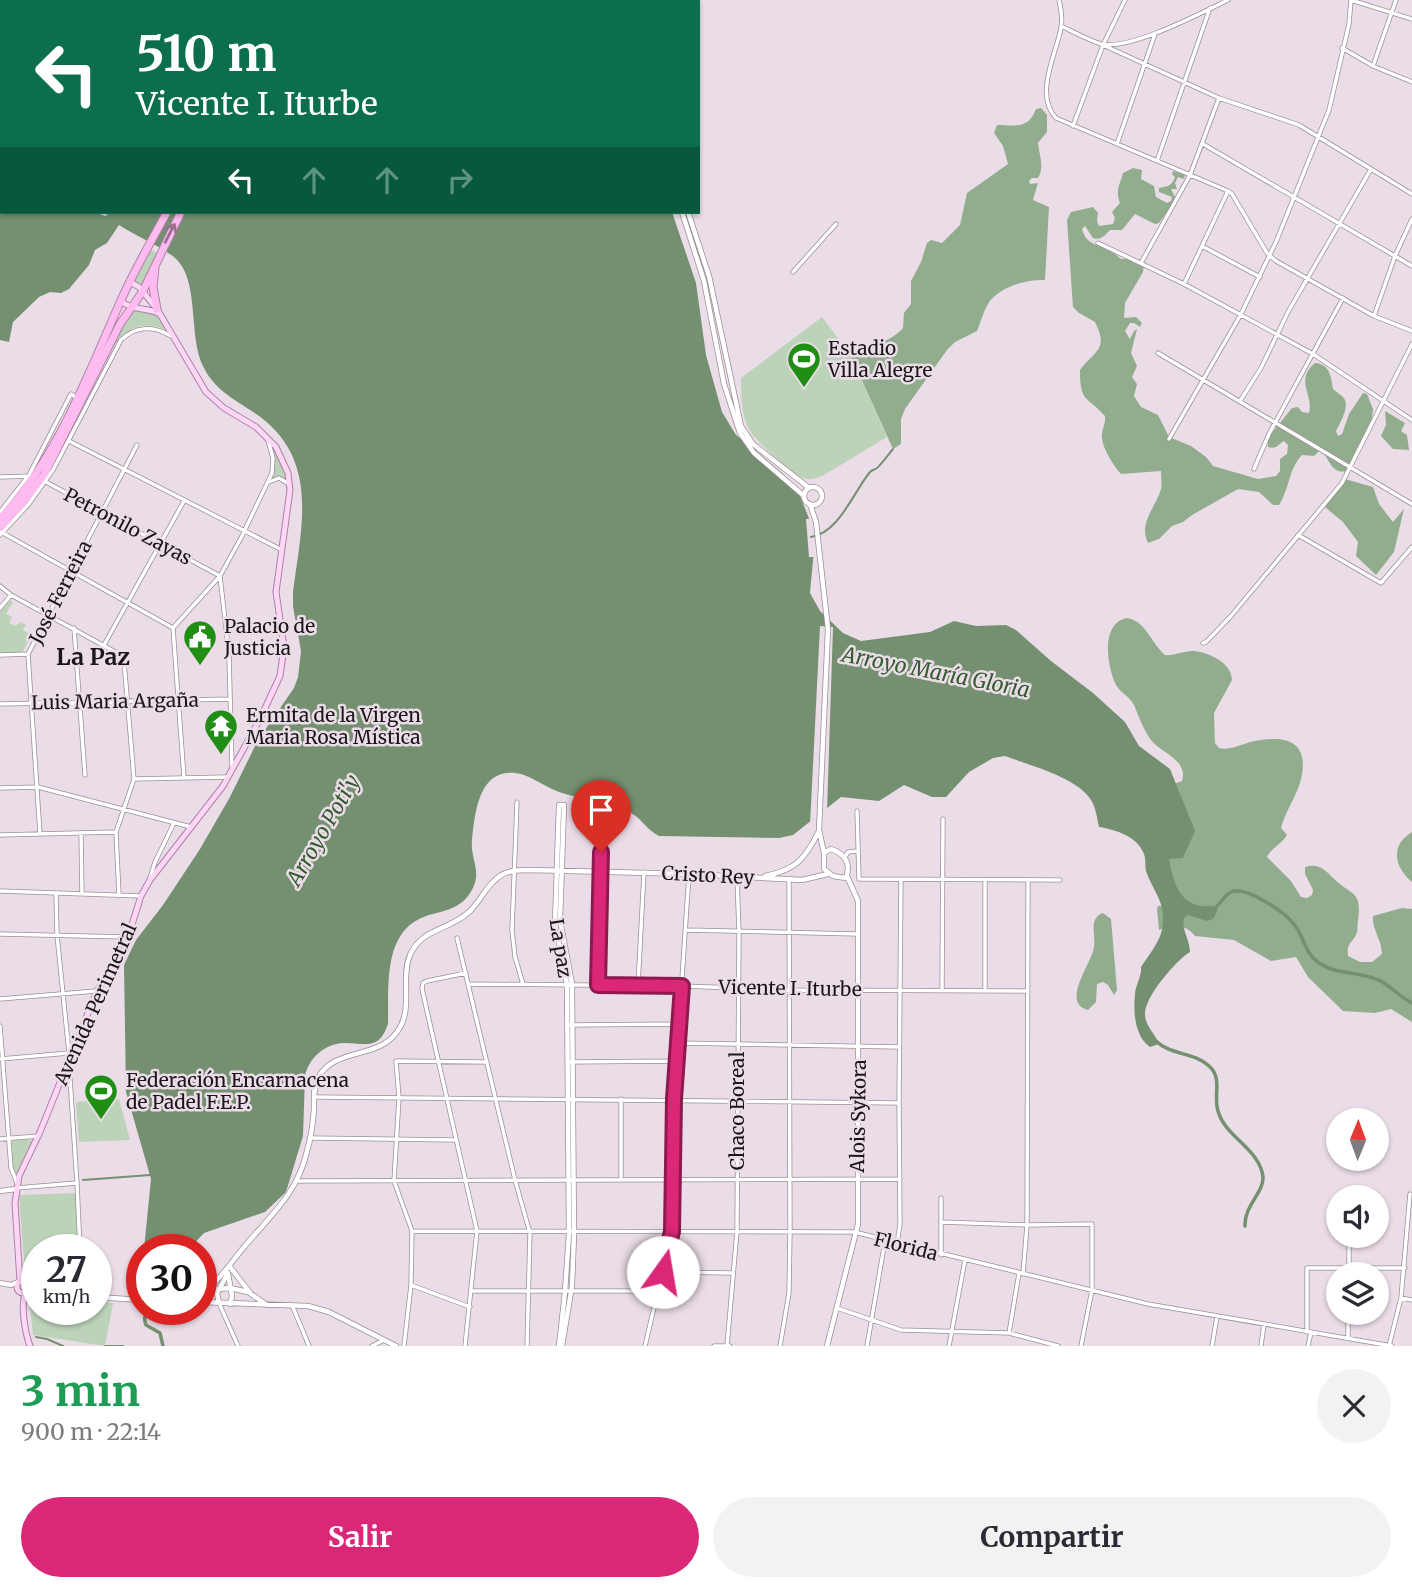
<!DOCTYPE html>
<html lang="es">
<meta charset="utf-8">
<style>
:root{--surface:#fff;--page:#f2f2f3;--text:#2b2b33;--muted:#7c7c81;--accent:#db2777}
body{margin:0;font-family:Merriweather,serif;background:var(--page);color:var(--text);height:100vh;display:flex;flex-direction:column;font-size:26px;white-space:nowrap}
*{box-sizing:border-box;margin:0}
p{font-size:23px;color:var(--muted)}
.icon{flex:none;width:38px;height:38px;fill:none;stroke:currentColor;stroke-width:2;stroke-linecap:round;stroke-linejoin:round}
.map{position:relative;height:1346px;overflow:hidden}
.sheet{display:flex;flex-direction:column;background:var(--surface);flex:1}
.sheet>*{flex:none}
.guide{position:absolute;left:0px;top:0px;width:700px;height:214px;box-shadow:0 2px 5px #0004;background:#0b6e4f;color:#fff;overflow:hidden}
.needle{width:46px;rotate:1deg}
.buttons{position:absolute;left:1326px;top:1108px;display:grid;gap:14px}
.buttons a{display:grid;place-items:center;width:63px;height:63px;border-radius:50%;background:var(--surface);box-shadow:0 2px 5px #0004;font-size:35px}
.speed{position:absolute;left:21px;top:1234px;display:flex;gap:14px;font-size:35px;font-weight:700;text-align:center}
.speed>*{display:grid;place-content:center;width:91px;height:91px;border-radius:50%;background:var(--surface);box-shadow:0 2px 5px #0004;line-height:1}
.speed small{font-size:18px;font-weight:400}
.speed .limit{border:10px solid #d22;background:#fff;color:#111}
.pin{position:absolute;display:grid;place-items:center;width:60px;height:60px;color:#fff;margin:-72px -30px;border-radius:50% 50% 50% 0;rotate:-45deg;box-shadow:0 0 7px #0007}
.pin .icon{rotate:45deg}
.me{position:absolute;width:77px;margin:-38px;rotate:13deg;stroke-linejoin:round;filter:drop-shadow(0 0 5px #0008)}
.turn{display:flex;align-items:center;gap:24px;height:147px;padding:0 21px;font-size:32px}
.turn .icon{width:91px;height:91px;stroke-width:2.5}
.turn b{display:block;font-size:49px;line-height:60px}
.lanes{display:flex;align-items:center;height:66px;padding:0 21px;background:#0003;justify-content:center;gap:35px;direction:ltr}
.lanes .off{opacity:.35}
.round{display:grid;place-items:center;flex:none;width:74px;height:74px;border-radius:37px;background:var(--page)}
.overview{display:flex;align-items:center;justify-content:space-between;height:119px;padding:0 21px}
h1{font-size:42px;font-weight:700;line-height:52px;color:#1e9e55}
.cta{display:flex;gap:14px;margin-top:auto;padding:14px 21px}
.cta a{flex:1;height:80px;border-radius:42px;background:var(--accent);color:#fff;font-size:28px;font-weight:700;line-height:80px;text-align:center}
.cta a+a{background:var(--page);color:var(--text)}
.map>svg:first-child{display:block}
.green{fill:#bcd2b9}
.forest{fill:#92ad8e}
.water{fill:#759071}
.pier{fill:#ebdde8}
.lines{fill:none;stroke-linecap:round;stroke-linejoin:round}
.stream{stroke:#759071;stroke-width:2}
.canal{stroke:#759071;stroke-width:3.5}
.street-casing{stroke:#9a8e97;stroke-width:5}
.secondary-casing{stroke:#9a8e97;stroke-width:6}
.primary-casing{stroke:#ae81a5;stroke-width:7}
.highway-casing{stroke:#ae81a5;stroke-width:9}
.street{stroke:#fff;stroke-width:3.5}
.secondary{stroke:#fff;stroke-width:4.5}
.primary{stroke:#fed6f6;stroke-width:5}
.highway{stroke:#febbf0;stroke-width:7}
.oneway{stroke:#97708f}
.route-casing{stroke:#8e194d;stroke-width:18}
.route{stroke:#db2777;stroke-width:12}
.labels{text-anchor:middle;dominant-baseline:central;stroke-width:5;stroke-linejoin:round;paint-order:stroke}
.poi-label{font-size:19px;fill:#1a1519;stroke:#ebdde8;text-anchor:start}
.street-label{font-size:19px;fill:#1a1519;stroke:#ebdde8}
.water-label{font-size:21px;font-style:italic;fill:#325b2e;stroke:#ebdde8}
.quarter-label{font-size:23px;font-weight:bold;fill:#1a1519;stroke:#ebdde8}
</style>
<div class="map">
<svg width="1412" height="1346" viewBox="0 0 1412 1346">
<rect width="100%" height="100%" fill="#ebdde8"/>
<path class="green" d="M150,249L158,253L142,286L134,281Z
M137,310L156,313L169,331C140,318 122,329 110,354L109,348L130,313Z
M822,317L851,356L887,437L824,475C817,478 810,481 803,478C791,473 757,442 750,431C741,416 741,395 741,378Z
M273,446L284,467L287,480L280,477L270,479Z
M10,600L13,602L6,614L12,617L9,623L16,626L20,622L26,625L23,630L31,635L22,653H0V611Z
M119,1099L130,1140L79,1142L76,1102Z
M15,1139L34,1140L17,1173L13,1170L12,1141Z
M77,1193L80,1249L37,1250V1282L25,1274L19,1195Z
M32,1294H37V1309H96V1301L113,1303L105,1346L33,1335L29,1298Z"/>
<path class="forest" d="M1041,108L1047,115V132L1038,143C1039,155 1045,166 1038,178H1032L1029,181L1030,184L1038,183L1033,200L1049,207L1045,280C1027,279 998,287 988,304C983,312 981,322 977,331L955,342L947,350L905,409L901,419V444L893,449L851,356C868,346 890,343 903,328L904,313L911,304V281L921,262L927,243L931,240L942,243L960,225L967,193L1008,164L1003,146L994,133L997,125C1015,125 1028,130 1036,109Z
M1133,168L1142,170L1141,179L1154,186L1156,197L1167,203L1171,201L1172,197L1159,192V188C1168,186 1171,187 1175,177L1172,174L1173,171L1185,175L1184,179L1178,177L1175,183L1177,189H1171L1176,199L1159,223L1155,224L1135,214L1122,230H1110C1105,235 1101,241 1093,238L1085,226L1082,229C1087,247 1099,243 1112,252C1116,254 1118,257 1121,259H1135L1144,265L1143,272L1125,303L1124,318L1136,317L1142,323L1140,327L1134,323H1130L1125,331L1130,339L1134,331L1137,329L1131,353L1137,366L1132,377L1137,384L1134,396L1141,407L1158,415L1169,437L1191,446L1206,457L1213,466L1258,479L1276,476L1280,471V459L1287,454L1288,445L1284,441C1278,444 1277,450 1268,447V438L1292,408L1298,407L1302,412L1309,413C1314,394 1294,381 1315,363C1330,364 1331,377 1333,389C1336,392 1340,394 1343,397C1351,405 1340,423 1336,431L1338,436L1342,434L1349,414L1363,393L1367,394L1373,409L1372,418L1347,471C1330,475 1330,457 1320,450L1314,456L1302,455C1289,468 1289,490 1279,505H1273L1259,492L1238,489L1192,515L1183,522L1172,526L1159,539L1148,543C1138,523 1156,507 1161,489C1162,483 1161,477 1161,471L1121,474C1114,466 1103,450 1102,438C1101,430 1106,424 1105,416C1086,395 1080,403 1080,370C1095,350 1109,350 1095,322L1079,313L1073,307L1067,220L1071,212L1093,207L1098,213L1097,221L1099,226L1113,224L1115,218L1112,212L1120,203C1115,191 1120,184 1123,173Z
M1385,411L1405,423L1401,431L1407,435L1409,450L1393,449L1381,436L1386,425Z
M1345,479L1373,487L1379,504L1393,522L1404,509L1394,552L1376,575L1356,556L1358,542L1343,522L1325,507Z
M1127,618C1146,621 1151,643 1165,655C1174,656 1183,651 1193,651C1209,652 1232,663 1232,680L1214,713L1215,743L1219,748C1231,751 1243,743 1255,741C1290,734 1311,744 1300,783C1295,799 1285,812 1281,828L1287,835C1282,844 1272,847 1267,857L1291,881L1301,897L1307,898L1312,895L1313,890L1305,874V867C1319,863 1324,869 1333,878C1353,897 1362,890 1358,921C1357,924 1358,930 1357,932C1354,943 1346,941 1348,956L1360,962H1372L1382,954C1382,940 1372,930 1373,916L1402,908L1412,909V1022L1391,1009L1375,1013L1343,1011L1308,977L1296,957L1271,961L1234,940L1195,936C1186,924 1171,924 1159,930L1157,909L1158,906H1165L1171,785L1182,781C1184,774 1183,771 1180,765C1173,755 1159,750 1151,740C1143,729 1139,717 1134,705C1130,697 1121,693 1116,685C1107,667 1100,623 1127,618Z
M1412,832V882C1394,867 1390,845 1412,832Z
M1103,913L1111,919L1117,990L1114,995L1108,985L1103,982L1097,984L1096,1002L1088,1010C1060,1003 1092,963 1094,947C1096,935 1088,918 1103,913Z"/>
<path class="water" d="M0,0L21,2H2V158Z
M368,0H555L557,2H367Z
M0,164L2,212H94L105,216L108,215L102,212H672L696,283L706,355L722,412L736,435L782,473L800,496L810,521L814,549L810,593L820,611L843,633L861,641L930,632L954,621L976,626L1006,625L1016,630L1051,661L1093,693L1125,722L1139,746L1170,769L1195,831L1183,858L1169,859C1173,880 1178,903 1202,906C1210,907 1212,904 1218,910L1213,919L1207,921L1188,915L1184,918C1181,929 1190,940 1190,952C1176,960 1144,998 1145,1014C1145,1026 1155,1033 1159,1044L1150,1047C1135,1037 1133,1012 1135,995C1135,985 1142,977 1141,967C1148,956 1160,942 1162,929C1167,902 1153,892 1146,871C1145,866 1146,860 1144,854C1137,836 1116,830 1099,827C1097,818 1096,808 1091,800C1078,778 1029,765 1005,756L993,758L969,772L946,797H932L904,785L879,801L841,797L793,835L779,838L659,836C647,830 640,817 631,813C609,803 583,800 559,792C546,787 534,778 521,774C479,764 475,812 472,840C470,862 485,873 468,896C457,910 442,911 426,916C382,931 389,987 388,1024C379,1051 365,1043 344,1043C324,1044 309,1058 305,1076L303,1136L286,1192L265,1212L204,1233L189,1249H144L151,1179L126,1092L124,965L136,940L163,905L200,849L230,797L258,740L294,688L298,677L301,651L293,606V592C301,528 320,461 259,416C238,401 216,392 204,368C187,337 201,279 174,257C158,245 136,236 119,225L107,243L95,250L89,265L69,289L61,293L50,292L39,297L13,322L9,342L0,340Z"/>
<path class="pier" d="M806,519H813L817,557H809Z
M820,626L833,627L827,812L810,825Z"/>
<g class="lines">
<path class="stream" d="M811,537C839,533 854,491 870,472C874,468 875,471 879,466C884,461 888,455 893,449
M83,1180L150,1175
M36,1337L47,1339L63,1346
M105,1346H123"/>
<path class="canal" d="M1212,910C1220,906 1224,895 1231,892C1245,885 1284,912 1293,923C1304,935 1304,953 1319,963C1336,975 1357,971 1376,979C1390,984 1399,997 1412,1003
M1156,1041C1170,1055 1194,1052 1209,1066C1223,1078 1213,1095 1218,1111C1225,1137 1260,1149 1263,1177C1264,1192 1244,1206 1245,1226
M151,1309C145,1313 143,1318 146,1325L160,1333L163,1346"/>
<g class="street-casing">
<path id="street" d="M75,0L79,2
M1059,0C1061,9 1063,19 1061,28C1056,55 1034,94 1056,118L1228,191L1232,194L1267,253L1276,261L1374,316L1412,331
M1061,26C1074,32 1088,40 1101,44C1129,51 1201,13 1228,0
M1103,45L1219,98L1299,125L1412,194
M1342,48L1373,66L1412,82
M1373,66L1396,0
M1073,126L1103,45L1125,0
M1117,144L1155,34
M1203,144L1412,266
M1157,161L1210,8
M1098,243L1184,284L1313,354L1412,420
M1202,246L1260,277
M1141,263L1190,175L1219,98
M793,272L836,224
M1184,284L1228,191
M1374,316L1395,256L1412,219
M1158,353L1412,504
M1240,401L1261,368L1288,312L1371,169
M1169,439L1241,314L1276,242L1329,110L1349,24L1351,0L1412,19
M69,441L282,550
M1254,469L1269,434L1343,298
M0,477L33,476
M46,482L220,576
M269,482L279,478L289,484
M0,512L29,475L71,394L77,398
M1,532L173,628
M0,535L28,505L53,470L121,340C136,325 154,326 171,336
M1298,535L1381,583L1412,547
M220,576L229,655L232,767
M0,586L11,595L119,654L124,661L134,779L116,832L119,895
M0,608L11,595
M74,628L85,775
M173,628L220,576L242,536L272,473L273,458L268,440
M173,628L184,778
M1203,643L1206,642L1231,616L1342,483L1412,344
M104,645L184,501
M0,655L28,654
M0,704L230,699
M134,779L228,777
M0,788L38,787L191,827
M517,802L512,930L515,957L523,984
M857,811L859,879L1060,880
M81,833L82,894
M40,834L28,654L137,445
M0,835L116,832
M845,857L848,852L857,851
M150,878L155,862L174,823
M985,880V990
M0,891L141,896
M56,893L57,935L69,1053
M685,930L857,934
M0,934L127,937
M457,938L515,1180L530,1233L527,1346
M468,984L682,986L788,990L1028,991
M598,985L602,833L606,822
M638,985L644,872
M942,990L943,819
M0,999L96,991
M570,1025L678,1024
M0,1026L11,1168L17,1183
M678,1043L899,1047
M0,1059L69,1053
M570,1062L676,1061
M314,1097L899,1103
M311,1138L456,1140
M0,1139L39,1136
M621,1179V1099
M298,1181L900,1179
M77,1183L80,1250
M16,1188L77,1183L69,1064
M941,1222L1027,1225L1092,1224V1290L1081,1346
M412,1231L854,1232L1148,1304L1392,1346
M897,1244L900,1224L899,1103L901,879
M941,1255V1198
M663,1272L733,1273
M1023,1274L1027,1225L1028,881
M1349,1274V1236
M411,1285L470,1307
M471,1291H658
M1401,1298L1412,1300
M219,1303L238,1346
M292,1305L309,1346
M837,1308L901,1330L1009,1333L1058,1346
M1307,1332V1268H1405
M1009,1333L1019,1273
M1348,1338V1312
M372,1346L384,1340
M404,1346L411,1285L412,1231L394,1181L399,1098L396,1061L487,1062
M465,1346L477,1231L422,989L423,983L427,981L466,973
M645,1346L672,1231L674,1099L689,874
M714,1346H730
M727,1346L737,1231L739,933L737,877
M780,1346L789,1293L790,1232L789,880
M867,1346L885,1241
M949,1346L965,1260
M1212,1346L1217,1316
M1261,1346L1264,1324
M1308,1346L1311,1332
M1389,1346L1401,1298L1410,1194"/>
</g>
<g class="secondary-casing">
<path id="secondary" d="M553,0L555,2
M563,0L564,2
M682,212L704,281L724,384L740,433L754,453L803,495
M688,212L709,276L741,426L753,444L808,487
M804 496a9 9 0 1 1 18 0a9 9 0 1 1-18 0Z
M810,504L816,522L828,629L819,830L824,853
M831,849C846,854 851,864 846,878L833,876L824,869V853Z
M765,876C796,870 805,859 819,831
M0,1191L16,1189
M230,1267L251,1294L267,1305
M228,1274L232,1296L230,1304
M0,1283L11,1285L18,1282
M28,1283L37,1288
M208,1290L230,1288L248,1292
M201,1294C219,1281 230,1264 244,1247C270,1216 298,1193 307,1151C311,1138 313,1123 314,1109C314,1099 313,1088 318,1078C334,1047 377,1060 397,1032C414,1010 400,979 410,955C422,928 450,930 469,912C481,901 486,885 500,876C509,870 520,870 530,870L689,874L802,880L828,874
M96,1297L142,1300
M201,1302L308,1306L329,1312L396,1346
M219,1303L217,1293L228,1273
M559,1346L565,1292L569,1234L567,984L555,924L559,805H564
M562,1346L572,1286L574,1235L572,984L560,920L564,805
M827,1346L858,1224V901L847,876"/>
</g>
<g class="primary-casing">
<path id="primary" d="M121,301C132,311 147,307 160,314
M17 1287a6 6 0 1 1 12 0a6 6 0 1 1-12 0Z
M20,1281L15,1203L19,1176L40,1132L97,991L124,950L141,896L150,880L223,786L259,721L280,676L284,647L276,592L290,490L288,473L276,447L256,427L224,408L206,392L157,309L139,287L130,282
M26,1291C20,1305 25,1332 30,1346"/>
</g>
<g class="highway-casing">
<path id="highway" d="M284,2L286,0
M298,2L300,0
M155,268L153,287L157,309
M0,519C58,458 88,374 122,298C135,269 152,240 167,212
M0,527L22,504L44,475L120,324L143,291L181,212"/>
</g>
<use href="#street" class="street"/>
<use href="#secondary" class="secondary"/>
<use href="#primary" class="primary"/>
<use href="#highway" class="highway"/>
</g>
<defs><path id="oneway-shaft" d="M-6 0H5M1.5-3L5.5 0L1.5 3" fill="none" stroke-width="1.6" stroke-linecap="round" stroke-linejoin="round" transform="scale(1.75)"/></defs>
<use class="oneway" href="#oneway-shaft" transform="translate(170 233) rotate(-63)"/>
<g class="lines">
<g class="route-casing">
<path id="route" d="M601,852L598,985L682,986L674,1099L672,1231L663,1272"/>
</g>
<use href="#route" class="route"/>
</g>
<defs>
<g id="stadium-pin" transform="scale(1.75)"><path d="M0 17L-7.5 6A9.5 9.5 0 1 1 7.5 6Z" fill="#208e14" stroke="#ebdde8"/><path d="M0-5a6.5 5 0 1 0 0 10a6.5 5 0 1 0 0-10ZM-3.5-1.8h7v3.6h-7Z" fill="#fff"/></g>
<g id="civic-pin" transform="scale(1.75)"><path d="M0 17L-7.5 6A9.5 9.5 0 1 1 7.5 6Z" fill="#208e14" stroke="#ebdde8"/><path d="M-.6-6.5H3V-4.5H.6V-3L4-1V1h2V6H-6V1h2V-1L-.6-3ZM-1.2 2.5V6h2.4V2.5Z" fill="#fff"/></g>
<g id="temple-pin" transform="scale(1.75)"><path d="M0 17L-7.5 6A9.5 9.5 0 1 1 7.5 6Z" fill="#208e14" stroke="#ebdde8"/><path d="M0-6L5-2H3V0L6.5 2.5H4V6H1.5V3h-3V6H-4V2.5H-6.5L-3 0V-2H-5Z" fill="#fff"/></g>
</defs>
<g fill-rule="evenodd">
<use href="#stadium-pin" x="804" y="359"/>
<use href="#civic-pin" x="200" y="637"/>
<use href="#temple-pin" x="221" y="726"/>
<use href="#stadium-pin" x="101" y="1091"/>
</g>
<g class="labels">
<g class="poi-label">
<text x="828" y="348">Estadio<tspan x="828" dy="22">Villa Alegre</tspan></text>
<text x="224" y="626">Palacio de<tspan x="224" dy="22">Justicia</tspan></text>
<text x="246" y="715">Ermita de la Virgen<tspan x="246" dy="22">Maria Rosa Mística</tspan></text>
<text x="126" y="1080">Federación Encarnacena<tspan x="126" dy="22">de Padel F.E.P.</tspan></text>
</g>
<g class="street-label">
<text transform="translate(128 526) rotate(28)">Petronilo Zayas</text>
<text transform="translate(60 592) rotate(-63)">José Ferreira</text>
<text transform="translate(115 701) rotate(-1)">Luis Maria Argaña</text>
<text transform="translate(708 875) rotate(3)">Cristo Rey</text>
<text transform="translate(561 948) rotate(81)">La paz</text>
<text transform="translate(790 988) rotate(1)">Vicente I. Iturbe</text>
<text transform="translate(95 1004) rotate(-66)">Avenida Perimetral</text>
<text transform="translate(737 1111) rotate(-90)">Chaco Boreal</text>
<text transform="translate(858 1116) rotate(-89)">Alois Sykora</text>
<text transform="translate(906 1246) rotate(14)">Florida</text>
</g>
<g class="water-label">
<text transform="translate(936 672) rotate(11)">Arroyo María Gloria</text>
<text transform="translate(323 830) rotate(-60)">Arroyo Poti'y</text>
</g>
<g class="quarter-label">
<text x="93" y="656">La Paz</text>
</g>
</g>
</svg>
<div class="buttons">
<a><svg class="needle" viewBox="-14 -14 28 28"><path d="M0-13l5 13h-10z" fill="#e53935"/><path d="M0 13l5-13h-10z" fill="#7c7c81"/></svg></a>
<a><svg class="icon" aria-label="sound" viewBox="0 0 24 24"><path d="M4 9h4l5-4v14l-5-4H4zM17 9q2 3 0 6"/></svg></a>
<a><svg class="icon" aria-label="layers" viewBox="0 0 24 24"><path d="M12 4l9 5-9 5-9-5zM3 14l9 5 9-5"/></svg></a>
</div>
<div class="speed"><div>27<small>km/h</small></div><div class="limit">30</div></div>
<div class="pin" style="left:601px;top:852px;background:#d93025"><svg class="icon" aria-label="arrive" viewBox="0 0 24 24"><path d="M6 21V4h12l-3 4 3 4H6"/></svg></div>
<svg class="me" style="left:663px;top:1272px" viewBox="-20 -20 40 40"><circle r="19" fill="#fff"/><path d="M0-13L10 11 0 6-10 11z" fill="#db2777"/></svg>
<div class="guide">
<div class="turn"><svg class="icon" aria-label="left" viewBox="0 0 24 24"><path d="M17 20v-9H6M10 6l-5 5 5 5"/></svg><div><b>510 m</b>Vicente I. Iturbe</div></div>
<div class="lanes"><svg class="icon" aria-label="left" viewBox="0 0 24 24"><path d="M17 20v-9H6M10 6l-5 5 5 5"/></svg><svg class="icon off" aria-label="ahead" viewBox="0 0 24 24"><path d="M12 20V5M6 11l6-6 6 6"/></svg><svg class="icon off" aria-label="ahead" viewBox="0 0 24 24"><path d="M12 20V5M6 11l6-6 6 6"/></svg><svg class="icon off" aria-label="right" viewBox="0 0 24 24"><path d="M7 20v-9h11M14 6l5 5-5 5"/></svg></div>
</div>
</div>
<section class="sheet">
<div class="overview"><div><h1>3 min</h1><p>900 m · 22:14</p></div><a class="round"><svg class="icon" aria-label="close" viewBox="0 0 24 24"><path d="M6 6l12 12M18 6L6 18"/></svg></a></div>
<div class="cta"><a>Salir</a><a>Compartir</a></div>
</section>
